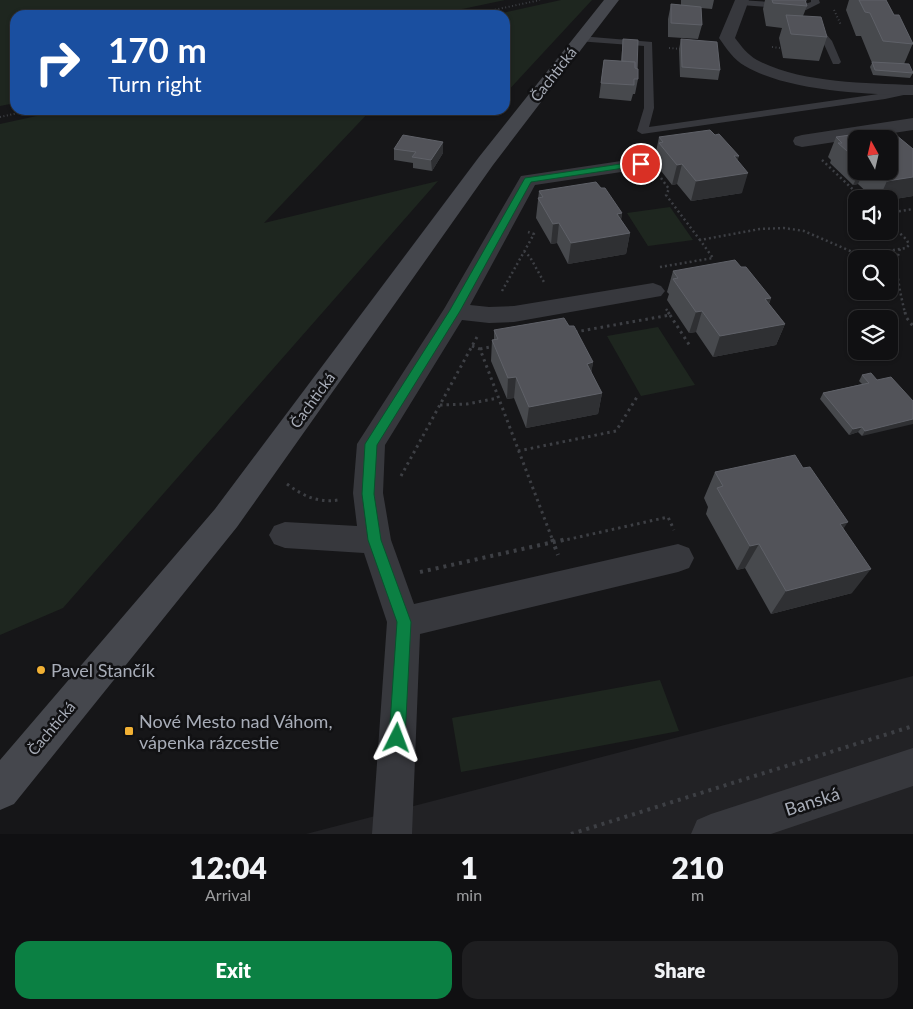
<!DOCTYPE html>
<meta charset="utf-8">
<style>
:root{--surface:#101012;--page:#1e1e20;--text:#f1f3f6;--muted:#9c9d9f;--line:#303032;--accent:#0b8043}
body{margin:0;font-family:Lato,sans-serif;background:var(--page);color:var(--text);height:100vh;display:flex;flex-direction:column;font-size:19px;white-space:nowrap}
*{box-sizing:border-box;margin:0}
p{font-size:16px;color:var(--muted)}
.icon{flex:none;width:28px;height:28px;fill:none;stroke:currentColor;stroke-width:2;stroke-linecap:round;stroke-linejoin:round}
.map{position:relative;height:834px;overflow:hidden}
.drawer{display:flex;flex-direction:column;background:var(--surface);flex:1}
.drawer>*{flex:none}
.hud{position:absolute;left:10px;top:10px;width:500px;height:105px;border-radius:15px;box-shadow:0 1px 4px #0004,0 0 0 1px var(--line);background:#1a4fa0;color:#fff;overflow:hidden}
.needle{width:32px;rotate:352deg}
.tools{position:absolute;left:848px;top:130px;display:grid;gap:10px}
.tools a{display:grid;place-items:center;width:50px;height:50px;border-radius:10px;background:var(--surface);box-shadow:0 1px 4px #0004,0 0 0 1px var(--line);font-size:25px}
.pin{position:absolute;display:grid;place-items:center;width:42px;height:42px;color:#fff;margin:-21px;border:2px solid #fff;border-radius:50%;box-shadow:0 1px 5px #0007}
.me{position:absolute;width:55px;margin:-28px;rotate:3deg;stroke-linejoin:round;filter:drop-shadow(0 0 4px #0008)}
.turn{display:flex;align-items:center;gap:18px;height:105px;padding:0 15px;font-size:22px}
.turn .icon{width:65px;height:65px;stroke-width:2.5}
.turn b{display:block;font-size:35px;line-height:42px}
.eta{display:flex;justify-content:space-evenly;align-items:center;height:85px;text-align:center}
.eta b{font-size:30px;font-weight:800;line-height:35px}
.action{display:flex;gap:10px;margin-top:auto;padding:10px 15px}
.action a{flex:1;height:58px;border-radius:15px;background:var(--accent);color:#fff;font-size:20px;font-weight:800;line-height:58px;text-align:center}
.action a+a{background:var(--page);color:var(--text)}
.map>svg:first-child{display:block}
.built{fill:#222225}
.green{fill:#1e261f}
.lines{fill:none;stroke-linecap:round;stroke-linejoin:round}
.path-far3{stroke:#3d3f44;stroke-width:2;stroke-dasharray:1 2.5;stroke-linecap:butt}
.path-far2{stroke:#3d3f44;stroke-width:2.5;stroke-dasharray:2 3;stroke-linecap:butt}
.path-far1{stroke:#3d3f44;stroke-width:3;stroke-dasharray:2.5 4;stroke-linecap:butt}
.path{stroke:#3d3f44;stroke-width:4;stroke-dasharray:3 5;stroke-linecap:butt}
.service{fill:#37383d;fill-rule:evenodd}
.minor{fill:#37383d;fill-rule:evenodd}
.secondary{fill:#45474d;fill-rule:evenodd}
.wall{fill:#47494d;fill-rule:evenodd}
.shaded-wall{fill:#2f3033}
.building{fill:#525359;stroke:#5f6168}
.route{fill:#0b8043;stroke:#07532c}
.poi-dot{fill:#f2b134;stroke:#111113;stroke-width:2}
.labels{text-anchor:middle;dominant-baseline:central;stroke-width:5;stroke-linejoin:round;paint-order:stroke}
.street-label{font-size:15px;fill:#a8adb8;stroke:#111113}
.near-poi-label{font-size:18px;fill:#a8adb8;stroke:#111113;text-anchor:start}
.near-street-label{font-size:18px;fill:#a8adb8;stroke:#111113}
</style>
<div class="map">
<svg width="913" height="834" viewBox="0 0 913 834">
<rect width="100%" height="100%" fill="#161618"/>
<path class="built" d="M913,676V834H306Z"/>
<path class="green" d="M0,0H505L434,15H15V103L0,106Z
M561,0H592L505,94V15H493Z
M64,110H371L264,223L438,181L63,608L0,635V124Z
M670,207L693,240L648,246L627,213Z
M658,327L695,385L641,396L607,336Z
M660,680L679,731L461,772L452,718Z"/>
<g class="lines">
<path class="path-far3" d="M834,10L841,25
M471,15L540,0
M772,47L781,48
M669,48L681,49
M0,117L32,110"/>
<path class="path-far2" d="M822,160L863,199
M661,178L669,189L666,195L700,240
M889,213L913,209
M900,249C893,265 901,296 905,313
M524,251L530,257L545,284
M660,267L713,258L700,240L760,229L784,228L804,231L855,253L869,254L906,248L909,245L907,240L889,223
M502,291L534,234L528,232
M666,309L669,313"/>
<path class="path-far1" d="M905,312L906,317L913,326
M670,315L690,346
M575,332L670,315L668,312
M472,346L480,349L553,541
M480,349L495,346
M440,405L467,404L498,398
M518,451L616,431L637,397
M401,476L477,337
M287,484C303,496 318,503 338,500
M561,541L668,517L674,530"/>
<path class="path" d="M552,539L558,555
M420,572L567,539
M571,834L913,726"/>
<path class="service" d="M739,0L805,4L811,2V0H819L820,3L806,10L741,5L737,2Z
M812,20L815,21L832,41L841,62L839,64H833L823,42L811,30L807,23Z
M580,36L652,42L654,108L649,127L885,93L911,87H913V93L885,99L642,134L637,131L644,108V46L577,41L575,39Z"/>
<path class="minor" d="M735,0H749L735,38C741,46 748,55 757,60C800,83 865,83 913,85V95C864,94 788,91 745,66C734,60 726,48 719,38Z
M913,118V130L802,147L795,145L793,141L795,137L802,135Z
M641,158L648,160L651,164L648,168L535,185L470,305L489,307L514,306L653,283L661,286L665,291L661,296L514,322L489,323L462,320L385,445L383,493L391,540L414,604L678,544L689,548L694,558L689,568L678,572L420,634L412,834H372L387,622L364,553L285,548L274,544L269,535L274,526L285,522L357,526L353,493L357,444L444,309L521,176Z
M913,748V786L771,834H691L697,820L711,814Z"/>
<path class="secondary" d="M604,0H619L493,165L237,527L14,804L0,810V760L215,509L479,157Z"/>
</g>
<path class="wall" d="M681,0H714L712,9L701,8L702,25L698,39L668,37V19L671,4L681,5Z
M765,0H807L806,2L807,6L803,16L827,37L819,61L783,58L779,38L782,28L766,26L763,9Z
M849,0H886L894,15L913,43L904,64L913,73L910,78L873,75L870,67L872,63L861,36H856L846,10Z
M623,39L637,69L638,79L635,94H633L631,101L599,98L604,60L621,61Z
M681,39L720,70L718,80L680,77L679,49Z
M885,130L892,135H896L913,149V196L889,200V199H874L858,184L853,185L830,163L831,160L828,157L836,137ZM856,139H889V171H856Z
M715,135L739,156L737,160L742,193L691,201L677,184L672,185L655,163L656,159L655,157L659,137Z
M443,142V153L432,171L413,168V163L394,160V149Z
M601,188L622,213L621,220L630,233L626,254L568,264L557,243L551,244L536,218L539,191Z
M673,271L771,298L769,304L785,324L776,345L713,357L696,332L689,333L667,300L669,294L667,292Z
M889,322L895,340L889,341Z
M569,326L593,362L591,373L602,393L598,414L526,428L514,398L507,399L491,361L492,340H494V330Z
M862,375L877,380L913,401L862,436L858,432L849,435L820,399L823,393L862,384L859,381Z
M715,472L844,529L852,593L771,614L745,568L737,570L706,514L708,507L704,498Z"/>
<path class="shaded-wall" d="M443,142V153L432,171L431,160Z
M734,156H739L733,175L748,173L742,193L691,201L696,181Z
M682,164L677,184L672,185L677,165Z
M860,171H864L858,184L853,185Z
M913,177V196L889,200V199H879L887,181Z
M622,213L618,233L617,214Z
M559,223L557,243L551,244L553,224Z
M630,233L626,254L568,264L571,243Z
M771,298L763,319L765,299Z
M702,311L696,332L689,333L696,312Z
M785,324L776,345L713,357L720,336Z
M898,334L895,340L889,341L892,335Z
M593,362L590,383L587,364Z
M516,377L514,398L507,399L508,378Z
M602,393L598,414L526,428L529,407Z
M913,415V424L862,436L865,431Z
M862,427L858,432L849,435L853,429Z
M848,522L831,547L840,524Z
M759,544L745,568L737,570L750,546Z
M871,569L852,593L771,614L786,591Z"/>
<path class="building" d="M772,0H805L807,6L773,3Z
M859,0H886L894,15H899L913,44L883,41L870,13L865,12Z
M671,4L701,7L702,25L671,23Z
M786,15L821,17L827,37L791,34Z
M623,39L638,40L637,69L635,68V62L622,61Z
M681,39L717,42L720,70L682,67Z
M604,60L635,62V68L638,69V79H634V85L601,83Z
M872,62L909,64L913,73L875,70Z
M710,130L715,135L719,134L739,156H734L748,173L696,181L682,164L677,165L659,143L663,142L659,137Z
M885,130L892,135H896L913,149V177L887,181L876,171H889V139H856V159L838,143H842L836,137Z
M403,135L443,142L431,160L412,157L416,152L394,149Z
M596,182L601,188H605L622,213L617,214L630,233L571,243L559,223L553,224L538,198L543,197L539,191Z
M735,260L741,267H746L771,298L765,299L785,324L720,336L702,311L696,312L673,279L678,278L673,271Z
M564,318L569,326H574L593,362L587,364L602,393L529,407L516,377L508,378L492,340L498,339L494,330Z
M889,322L898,334L892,335L889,330Z
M871,373L877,380L891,377L913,401V419L865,431L862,427L853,429L823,393L869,383L862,375Z
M795,455L803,468L810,467L848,522L840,524L871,569L786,591L759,544L750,546L717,488L723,486L715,472Z"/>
<path class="route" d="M641,161L645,164L644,165L531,182L460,311L377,445L374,494L381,540L411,622L405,738L403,743L397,745L392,743L389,738L397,622L368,540L362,494L365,444L450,310L525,178Z"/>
<g class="poi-dot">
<circle cx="41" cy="670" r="5"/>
<rect x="124" y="726" width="10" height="10" rx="2.5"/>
</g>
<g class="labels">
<g class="street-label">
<text transform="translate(553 74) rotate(-52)">Čachtická</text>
<text transform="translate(312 400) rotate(-54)">Čachtická</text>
<text transform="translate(51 728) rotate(-50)">Čachtická</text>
</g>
<g class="near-poi-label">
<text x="51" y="670">Pavel Stančík</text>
<text x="139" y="721">Nové Mesto nad Váhom,<tspan x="139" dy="21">vápenka rázcestie</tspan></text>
</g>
<g class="near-street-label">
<text transform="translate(812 801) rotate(-18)">Banská</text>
</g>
</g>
</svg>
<div class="tools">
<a><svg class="needle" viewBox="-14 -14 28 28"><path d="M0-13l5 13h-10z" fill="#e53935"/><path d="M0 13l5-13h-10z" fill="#9c9d9f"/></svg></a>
<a><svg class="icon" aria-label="sound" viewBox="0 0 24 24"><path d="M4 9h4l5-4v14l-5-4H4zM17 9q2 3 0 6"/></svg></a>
<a><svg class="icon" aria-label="search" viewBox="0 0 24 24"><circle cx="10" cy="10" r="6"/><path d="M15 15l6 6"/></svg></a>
<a><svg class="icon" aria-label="layers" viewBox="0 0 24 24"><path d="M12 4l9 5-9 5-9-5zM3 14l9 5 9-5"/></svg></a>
</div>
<div class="pin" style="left:641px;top:164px;background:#d93025"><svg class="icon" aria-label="arrive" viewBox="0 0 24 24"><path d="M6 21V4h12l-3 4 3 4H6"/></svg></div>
<svg class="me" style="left:397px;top:738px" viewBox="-20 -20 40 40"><path d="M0-17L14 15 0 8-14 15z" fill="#0b8043" stroke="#fff" stroke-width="4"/></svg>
<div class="hud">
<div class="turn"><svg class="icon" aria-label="right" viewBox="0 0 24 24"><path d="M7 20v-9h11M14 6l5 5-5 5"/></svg><div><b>170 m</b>Turn right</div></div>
</div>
</div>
<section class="drawer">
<div class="eta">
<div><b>12:04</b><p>Arrival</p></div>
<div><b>1</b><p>min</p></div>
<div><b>210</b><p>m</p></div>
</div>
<div class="action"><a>Exit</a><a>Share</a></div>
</section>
